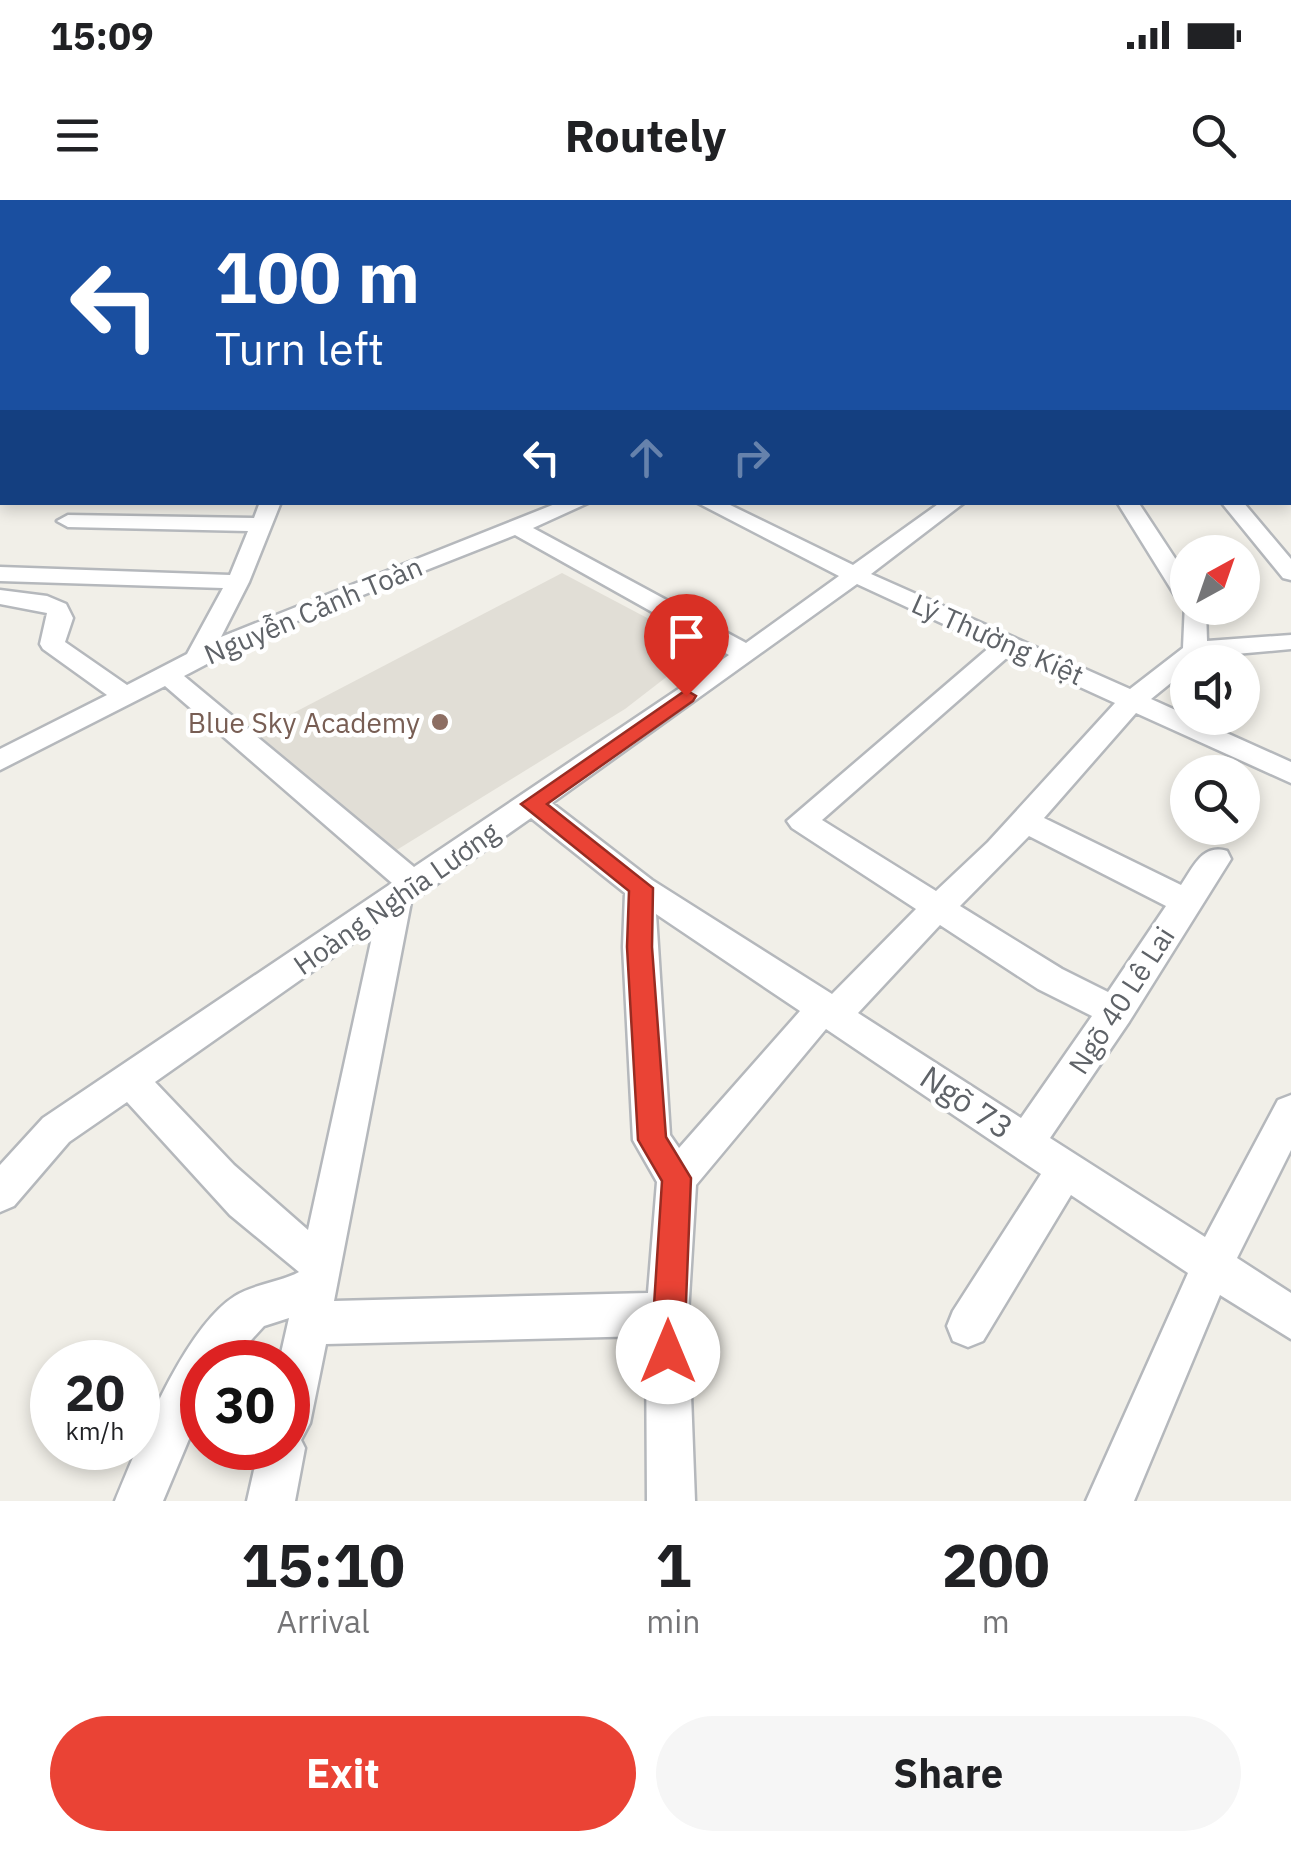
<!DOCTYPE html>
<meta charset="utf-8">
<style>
:root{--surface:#fff;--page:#f6f6f6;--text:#202124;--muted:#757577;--accent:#ea4335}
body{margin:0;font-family:"IBM Plex Sans",sans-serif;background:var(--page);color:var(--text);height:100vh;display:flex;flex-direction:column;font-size:38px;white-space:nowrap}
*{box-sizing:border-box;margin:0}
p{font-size:32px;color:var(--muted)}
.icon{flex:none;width:55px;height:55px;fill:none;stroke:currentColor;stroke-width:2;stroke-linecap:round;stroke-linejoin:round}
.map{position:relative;height:1301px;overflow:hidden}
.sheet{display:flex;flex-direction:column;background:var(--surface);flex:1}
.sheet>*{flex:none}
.guide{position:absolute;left:0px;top:0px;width:1292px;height:305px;box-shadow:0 5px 15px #0003;background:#1a4fa0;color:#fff;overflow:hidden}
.needle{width:65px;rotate:40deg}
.controls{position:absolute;left:1170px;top:335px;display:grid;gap:20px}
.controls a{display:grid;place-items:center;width:90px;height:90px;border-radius:50%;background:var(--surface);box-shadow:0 5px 15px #0003;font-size:50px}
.speed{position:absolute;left:30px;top:1140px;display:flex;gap:20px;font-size:50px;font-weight:700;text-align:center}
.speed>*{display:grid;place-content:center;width:130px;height:130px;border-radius:50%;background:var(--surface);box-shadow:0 5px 15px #0003;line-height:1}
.speed small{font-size:25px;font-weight:400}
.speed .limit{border:15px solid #d22;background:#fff;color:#111}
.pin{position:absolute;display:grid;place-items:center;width:85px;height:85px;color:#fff;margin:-102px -42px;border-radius:50% 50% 50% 0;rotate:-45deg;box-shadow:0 0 10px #0007}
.pin .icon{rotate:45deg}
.me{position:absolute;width:110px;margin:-55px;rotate:0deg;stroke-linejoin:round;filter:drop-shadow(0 0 8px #0008)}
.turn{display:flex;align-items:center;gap:35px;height:210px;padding:0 50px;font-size:45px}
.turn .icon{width:130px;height:130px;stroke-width:2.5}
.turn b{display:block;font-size:70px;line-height:85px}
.lanes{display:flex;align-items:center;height:95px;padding:0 50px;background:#0003;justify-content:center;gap:50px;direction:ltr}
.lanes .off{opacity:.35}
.eta{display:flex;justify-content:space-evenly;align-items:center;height:170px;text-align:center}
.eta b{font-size:60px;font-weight:800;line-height:70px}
.button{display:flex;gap:20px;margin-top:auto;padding:20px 50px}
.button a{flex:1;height:115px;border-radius:60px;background:var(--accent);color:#fff;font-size:40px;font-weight:800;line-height:115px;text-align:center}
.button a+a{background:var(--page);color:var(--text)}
.status{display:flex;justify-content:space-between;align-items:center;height:70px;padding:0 50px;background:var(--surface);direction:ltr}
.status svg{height:28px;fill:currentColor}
header{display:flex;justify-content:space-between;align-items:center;height:130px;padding:0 50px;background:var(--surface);font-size:45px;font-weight:800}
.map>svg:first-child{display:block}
.education{fill:#e1ded6}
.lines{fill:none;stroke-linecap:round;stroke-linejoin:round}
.minor-casing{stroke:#b5b8bc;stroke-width:5}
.minor{fill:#fff;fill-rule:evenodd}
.route{fill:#ea4335;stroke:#982c22;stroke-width:2.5}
.education-dot{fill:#8d6e63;stroke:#fff;stroke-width:4}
.labels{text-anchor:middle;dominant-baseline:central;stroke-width:9;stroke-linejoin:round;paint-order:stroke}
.street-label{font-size:28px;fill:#5f6368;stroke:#fff}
.education-label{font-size:28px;fill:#785e54;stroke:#fff;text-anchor:end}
.near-street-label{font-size:32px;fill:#5f6368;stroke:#fff}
</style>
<div class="status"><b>15:09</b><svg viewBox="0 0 49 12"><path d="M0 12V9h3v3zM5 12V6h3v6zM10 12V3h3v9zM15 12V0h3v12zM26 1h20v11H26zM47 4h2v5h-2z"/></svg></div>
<header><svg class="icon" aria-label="menu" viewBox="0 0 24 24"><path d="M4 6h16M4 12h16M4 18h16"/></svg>Routely<svg class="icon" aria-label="search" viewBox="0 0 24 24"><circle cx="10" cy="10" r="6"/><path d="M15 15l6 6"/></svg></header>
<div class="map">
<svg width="1291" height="1301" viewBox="0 0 1291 1301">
<rect width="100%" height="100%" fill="#f1efe8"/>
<path class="education" d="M562,373L704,448L625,509L395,651L253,534Z"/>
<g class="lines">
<g class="minor-casing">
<path id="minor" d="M220,0H234L236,2H221Z
M609,0H630L632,2H608Z
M708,0H778L780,2H709Z
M926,0H946L948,2H927Z
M1037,0H1049L1051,2H1038Z
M1290,16H1291V24H1290Z
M1290,50H1291V58H1290Z
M0,90H2V100H0Z
M1290,95H1291V105H1290Z
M2,116V126L0,127V117Z
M1290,140H1291V150H1290Z
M1290,188H1291V198H1290Z
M2,245V259L0,260V246Z
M1290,280H1291V292H1290Z
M260,302H281L249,382L221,437L560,302H590L533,328L746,443L839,376L696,302H724L853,365L941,302H965L871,374L1130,489L1183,448L1185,403L1176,397L1117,302H1138L1188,378V408H1206L1207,441L1291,435V449L1202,457L1188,462V469L1151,499L1291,562V583L1136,513L1044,618L1181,685C1193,668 1202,643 1227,651L1231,659L1129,822L1050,938L1205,1037L1278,900L1291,895V950L1237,1058L1291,1093V1139L1220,1095L1134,1301H1086L1188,1073L1071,995L983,1141L968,1147L953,1141L947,1126L953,1111L1041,974L826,829L696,985L688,1114L695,1301H647L646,1136L326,1144L310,1223L301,1240L305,1248L295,1301H247L259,1248H288V1162H279L289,1118L264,1126L231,1162H202V1208L163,1301H115C139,1244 183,1129 235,1096C254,1084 281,1082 299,1072L230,1015L127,902L69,942L14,1006L0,1012V965L43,918L392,683L165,486L0,570V549L107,495L43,449L40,444L47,413L0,404V390L47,396L66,404L73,418L65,442L127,485L187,454L223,388L0,381V367L230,375L248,331L68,327L57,321L68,315L254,318ZM515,335L729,455L414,667L184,476L264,434ZM857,384L991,446L787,621L792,628L916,709L832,794L652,680L552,603ZM1010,455L1115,503L988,642L936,691L822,620ZM531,618L625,693L623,747L633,940L657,982L648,1093L334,1101L411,702ZM1029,636L1166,706L1108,792L1062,769L960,706ZM656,714L800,811L679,948L670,935ZM940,725L1038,789L1092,816L1021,918L858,813ZM374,728L308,1030L234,965L155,882Z
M1221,302H1243L1291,359V380L1283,378Z"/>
</g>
<use href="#minor" class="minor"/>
</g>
<path class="route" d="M686,490L696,496L693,501L547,604L653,688L652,747L666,937L691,978L684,1152L679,1163L668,1168L656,1163L651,1152L662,981L638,940L627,747L629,691L521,604Z"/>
<circle class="education-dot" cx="440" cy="522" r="10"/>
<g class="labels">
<g class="street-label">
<text transform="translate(313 410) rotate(-23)">Nguyễn Cảnh Toàn</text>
<text transform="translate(998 439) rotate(24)">Lý Thường Kiệt</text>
<text transform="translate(396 698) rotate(-35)">Hoàng Nghĩa Lương</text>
<text transform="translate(1121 800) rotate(-57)">Ngõ 40 Lê Lai</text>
</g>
<g class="education-label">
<text x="420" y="522">Blue Sky Academy</text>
</g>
<g class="near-street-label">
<text transform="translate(967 902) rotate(34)">Ngõ 73</text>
</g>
</g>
</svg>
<div class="controls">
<a><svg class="needle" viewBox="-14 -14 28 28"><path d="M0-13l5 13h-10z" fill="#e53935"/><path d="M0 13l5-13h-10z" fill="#757577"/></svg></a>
<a><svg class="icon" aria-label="sound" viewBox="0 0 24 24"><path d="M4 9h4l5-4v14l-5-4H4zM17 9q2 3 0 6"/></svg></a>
<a><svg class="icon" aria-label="search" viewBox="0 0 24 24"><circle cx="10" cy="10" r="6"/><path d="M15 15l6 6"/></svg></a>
</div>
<div class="speed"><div>20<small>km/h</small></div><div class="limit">30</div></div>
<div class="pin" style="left:686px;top:496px;background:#d93025"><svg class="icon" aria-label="arrive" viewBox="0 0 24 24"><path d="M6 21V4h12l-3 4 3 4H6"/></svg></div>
<svg class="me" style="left:668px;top:1152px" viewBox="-20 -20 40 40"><circle r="19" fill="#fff"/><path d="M0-13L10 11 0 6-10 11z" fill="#ea4335"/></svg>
<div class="guide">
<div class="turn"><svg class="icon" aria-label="left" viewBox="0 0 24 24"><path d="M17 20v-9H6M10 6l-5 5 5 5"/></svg><div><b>100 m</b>Turn left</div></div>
<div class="lanes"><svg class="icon" aria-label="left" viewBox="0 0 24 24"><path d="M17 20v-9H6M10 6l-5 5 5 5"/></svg><svg class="icon off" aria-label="ahead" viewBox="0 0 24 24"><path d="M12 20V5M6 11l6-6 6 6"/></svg><svg class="icon off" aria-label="right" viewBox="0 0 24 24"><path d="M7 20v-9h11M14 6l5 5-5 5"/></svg></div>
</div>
</div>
<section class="sheet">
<div class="eta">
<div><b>15:10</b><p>Arrival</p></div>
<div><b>1</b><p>min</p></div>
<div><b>200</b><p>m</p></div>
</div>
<div class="button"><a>Exit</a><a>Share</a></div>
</section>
